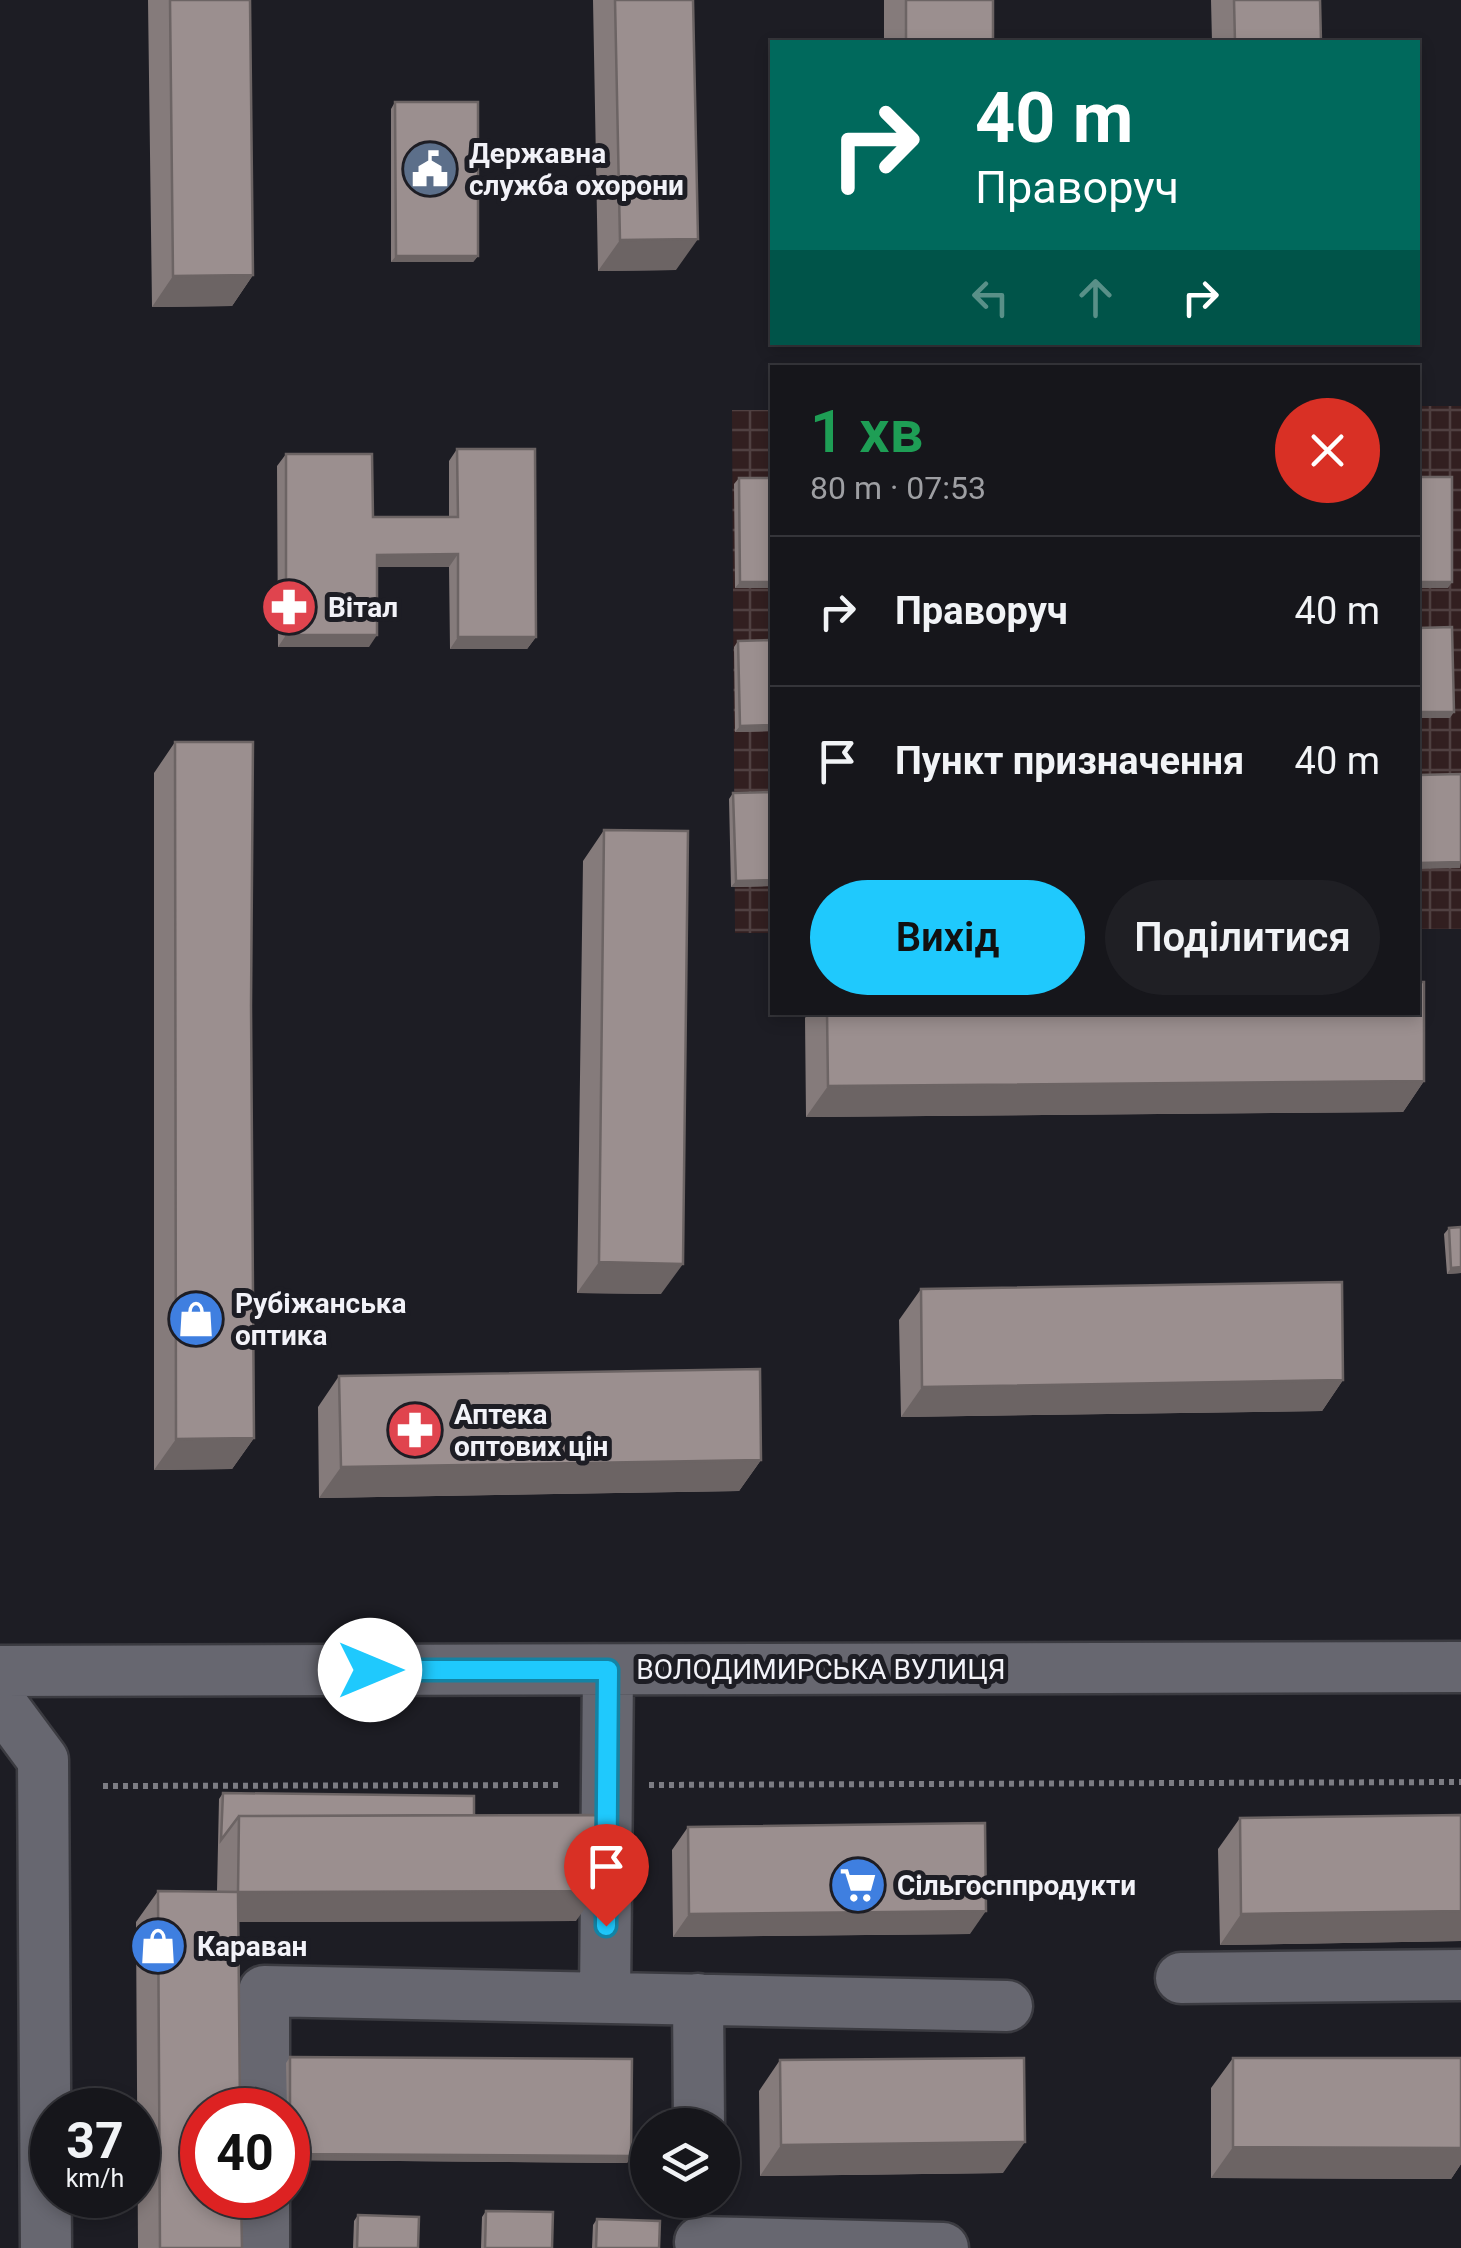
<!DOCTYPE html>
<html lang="uk">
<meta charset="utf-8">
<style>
:root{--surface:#16161b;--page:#1f1f24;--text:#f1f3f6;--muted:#9e9fa3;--line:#35353a;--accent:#1fc9fd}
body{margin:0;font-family:Roboto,sans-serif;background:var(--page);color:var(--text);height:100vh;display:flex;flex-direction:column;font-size:38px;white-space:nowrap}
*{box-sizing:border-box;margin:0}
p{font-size:32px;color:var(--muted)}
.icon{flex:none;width:55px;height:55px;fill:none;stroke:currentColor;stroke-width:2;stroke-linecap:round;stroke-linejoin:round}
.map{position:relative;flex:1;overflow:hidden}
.drawer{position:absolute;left:770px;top:365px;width:650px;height:650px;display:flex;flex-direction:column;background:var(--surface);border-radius:0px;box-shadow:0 5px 15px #0003,0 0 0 2px var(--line)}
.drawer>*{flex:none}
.banner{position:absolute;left:770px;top:40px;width:650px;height:305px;border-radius:0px;box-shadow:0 5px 15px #0003,0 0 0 2px var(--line);background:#00695c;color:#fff;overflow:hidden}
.buttons{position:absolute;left:630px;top:2108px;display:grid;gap:20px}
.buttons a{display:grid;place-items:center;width:110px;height:110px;border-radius:50%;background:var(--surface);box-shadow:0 5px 15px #0003,0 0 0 2px var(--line);font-size:50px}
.speed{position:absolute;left:30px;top:2088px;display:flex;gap:20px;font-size:50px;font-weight:700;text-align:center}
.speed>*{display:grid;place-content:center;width:130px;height:130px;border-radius:50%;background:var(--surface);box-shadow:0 5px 15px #0003,0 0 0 2px var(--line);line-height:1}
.speed small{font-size:25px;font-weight:400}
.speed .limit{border:15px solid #d22;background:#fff;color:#111}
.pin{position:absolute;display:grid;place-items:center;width:85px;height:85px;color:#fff;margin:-102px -42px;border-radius:50% 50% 50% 0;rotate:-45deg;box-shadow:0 0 10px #0007}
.pin .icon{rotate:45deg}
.me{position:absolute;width:110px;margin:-55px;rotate:90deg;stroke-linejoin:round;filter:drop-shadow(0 0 8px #0008)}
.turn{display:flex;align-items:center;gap:35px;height:210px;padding:0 40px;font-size:45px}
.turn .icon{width:130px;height:130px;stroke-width:2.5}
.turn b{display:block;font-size:70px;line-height:85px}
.lanes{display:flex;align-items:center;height:95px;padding:0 40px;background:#0003;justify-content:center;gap:50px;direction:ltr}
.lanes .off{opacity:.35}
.round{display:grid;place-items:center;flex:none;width:105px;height:105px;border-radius:52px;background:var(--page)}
.overview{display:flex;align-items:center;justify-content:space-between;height:170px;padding:0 40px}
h1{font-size:60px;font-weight:600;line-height:75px;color:#1e9e55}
.action{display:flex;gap:20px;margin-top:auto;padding:20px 40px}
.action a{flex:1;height:115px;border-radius:60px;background:var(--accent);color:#111;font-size:40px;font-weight:600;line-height:115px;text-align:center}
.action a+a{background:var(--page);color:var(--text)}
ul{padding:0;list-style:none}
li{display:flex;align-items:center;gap:30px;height:150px;padding:0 40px;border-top:2px solid var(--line)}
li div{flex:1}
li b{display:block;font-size:38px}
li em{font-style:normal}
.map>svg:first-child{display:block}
.industrial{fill:url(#industrial-grid)}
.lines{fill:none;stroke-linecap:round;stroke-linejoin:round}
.minor-casing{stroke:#3b3b41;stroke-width:55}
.path{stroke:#7c7c83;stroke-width:6;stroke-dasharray:5 5;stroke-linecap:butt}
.minor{stroke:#676770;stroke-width:50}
.wall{fill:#857b7b}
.shaded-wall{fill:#6c6464}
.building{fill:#9b8f8f;stroke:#6c6464;stroke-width:2.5}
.route-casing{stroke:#1483a4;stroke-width:25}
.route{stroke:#1fc9fd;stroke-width:18}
.labels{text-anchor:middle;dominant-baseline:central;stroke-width:10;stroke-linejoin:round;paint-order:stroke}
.poi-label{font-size:28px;font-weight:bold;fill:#f2f2f8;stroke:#1d1d24;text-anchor:start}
.street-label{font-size:28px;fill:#f2f2f8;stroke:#1d1d24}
</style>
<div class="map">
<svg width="1461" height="2248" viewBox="0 0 1461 2248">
<defs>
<pattern id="industrial-grid" width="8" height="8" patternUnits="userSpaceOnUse" patternTransform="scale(2.5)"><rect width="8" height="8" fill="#321f20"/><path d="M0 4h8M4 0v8" fill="none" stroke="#504041"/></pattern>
</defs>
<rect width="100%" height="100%" fill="#1d1d24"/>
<path class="industrial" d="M1418,406H1461V929H1418Z
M732,410H772V933H735Z"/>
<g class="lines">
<g class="minor-casing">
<path id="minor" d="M0,1671L1461,1667
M0,1702L43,1760L46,2248
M1181,1978L1461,1975
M605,1997L608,1670
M698,1999L699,2125
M264,2110V1991L1007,2006
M264,2195V2248
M700,2242L943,2248"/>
</g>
<path class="path" d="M649,1785L1461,1782
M103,1786L562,1785"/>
<use href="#minor" class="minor"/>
</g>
<path class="wall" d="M148,0H250L253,275L232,306L152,307Z
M593,0H693L676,270L598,271Z
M884,0H993V42H884Z
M1211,0H1320L1321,42H1212Z
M395,102L478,256L473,262H391V109Z
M457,449L536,637L527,649H450L449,567H377L369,647H278L277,466L286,454L373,517H449V461Z
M739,478L772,588H735L734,484Z
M738,641L772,731L735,732L734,647Z
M175,742L251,1006L254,1438L232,1469L154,1470V773Z
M733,793L772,886L731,887L729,799Z
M604,830L661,1294L577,1293L583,861Z
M809,1012H1418L1424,1081L1403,1112L806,1117L805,1018Z
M1449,1228L1461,1273L1447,1274L1444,1234Z
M921,1289L1343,1380L1322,1411L901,1417L899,1320Z
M339,1376L761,1460L739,1491L319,1498L318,1407Z
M223,1793L474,1815L576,1921L239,1922L242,2248H138L136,1922L158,1891H217L219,1799Z
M1461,1815V1941L1220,1945L1218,1849L1240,1818Z
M688,1827L970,1934L673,1937L672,1850Z
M290,2057L631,2156L627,2163L288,2160L286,2063Z
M1233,2058H1461V2164L1451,2179L1211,2178V2088Z
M780,2060L1003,2173L760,2176L759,2091Z
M486,2211L552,2248H481L482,2217Z
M358,2215L418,2248H353L354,2221Z
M597,2219L659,2248H592L593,2225Z"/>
<path class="shaded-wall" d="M698,239L676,270L598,271L620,240Z
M396,256H478L473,262H391Z
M253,275L232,306L152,307L173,276Z
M458,554L449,567H368L377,555Z
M740,582H772V588H735Z
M1418,582H1452L1448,588H1418Z
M286,635H377L369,647H278Z
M458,637H536L527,649H450Z
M1418,712H1454L1450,718H1418Z
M772,725V731L735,732L740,726Z
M1461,862L1460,868L1418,869V863Z
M772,880V886L731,887L736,881Z
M1424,1081L1403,1112L806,1117L828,1086Z
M599,1262L683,1264L661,1294L577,1293Z
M1461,1267V1273L1447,1274L1451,1268Z
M1343,1380L1322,1411L901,1417L922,1387Z
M254,1438L232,1469L154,1470L176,1439Z
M761,1460L739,1491L319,1498L341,1467Z
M597,1891L576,1921L217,1922L238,1892Z
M986,1911L970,1934L673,1937L689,1914Z
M1461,1911V1941L1220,1945L1241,1914Z
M1025,2142L1003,2173L760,2176L781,2145Z
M1233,2147L1461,2148V2164L1451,2179L1211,2178Z
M290,2154L631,2156L627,2163L288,2160Z"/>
<path class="building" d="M170,0H250L253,275L173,276Z
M615,0H693L698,239L620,240Z
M906,0H993V42H906Z
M1234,0H1320L1321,42H1235Z
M395,102H478V256H396Z
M457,449H535L536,637H458V554L377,555V635H286V454H372L373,517H458Z
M1418,477H1452V582H1418Z
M739,478H772V582H740Z
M1452,627L1454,712H1418V628Z
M772,640V725L740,726L738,641Z
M175,742H253L251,1006L254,1438L176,1439Z
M1461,774V862L1418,863V775Z
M772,792V880L736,881L733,793Z
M604,830L688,831L683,1264L599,1262Z
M1418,982H1424V1081L828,1086L827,1012H1418Z
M1461,1227V1267L1451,1268L1449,1228Z
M1342,1282L1343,1380L922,1387L921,1289Z
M760,1369L761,1460L341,1467L339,1376Z
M223,1793L474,1796V1815L239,1816L221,1840Z
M597,1815V1891L238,1892L239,1816Z
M1461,1815V1911L1241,1914L1240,1818Z
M985,1823L986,1911L689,1914L688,1827Z
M158,1891L238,1892L240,2110H202V2195H241L242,2248H160Z
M290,2057L632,2059L631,2156L290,2154Z
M1024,2058L1025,2142L781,2145L780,2060Z
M1233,2058H1461V2148L1233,2147Z
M486,2211L553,2212L552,2248H485Z
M358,2215L419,2217L418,2248H357Z
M597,2219L660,2221L659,2248H596Z"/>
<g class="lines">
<g class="route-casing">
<path id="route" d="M370,1670H608L606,1926"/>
</g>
<use href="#route" class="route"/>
</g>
<defs>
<g id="civic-disc" transform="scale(2.875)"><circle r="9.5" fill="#5c6f8a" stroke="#1d1d24"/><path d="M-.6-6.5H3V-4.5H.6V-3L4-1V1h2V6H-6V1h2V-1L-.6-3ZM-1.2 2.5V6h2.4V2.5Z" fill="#fff"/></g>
<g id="pharmacy-disc" transform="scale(2.875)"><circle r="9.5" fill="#e0444e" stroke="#1d1d24"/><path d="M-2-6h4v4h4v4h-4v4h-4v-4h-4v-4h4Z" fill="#fff"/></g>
<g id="shop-disc" transform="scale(2.875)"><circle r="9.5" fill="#3f7fe0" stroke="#1d1d24"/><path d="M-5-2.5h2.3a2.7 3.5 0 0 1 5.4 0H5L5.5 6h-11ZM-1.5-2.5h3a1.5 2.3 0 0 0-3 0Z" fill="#fff"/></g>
<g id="supermarket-disc" transform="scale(2.875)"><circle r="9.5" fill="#3f7fe0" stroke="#1d1d24"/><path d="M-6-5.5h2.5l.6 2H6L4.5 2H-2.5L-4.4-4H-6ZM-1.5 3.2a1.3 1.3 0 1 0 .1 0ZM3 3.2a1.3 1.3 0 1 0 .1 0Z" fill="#fff"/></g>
</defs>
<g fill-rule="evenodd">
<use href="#civic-disc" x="430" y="169"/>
<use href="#pharmacy-disc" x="289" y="607"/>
<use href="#shop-disc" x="196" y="1319"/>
<use href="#pharmacy-disc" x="415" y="1430"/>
<use href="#supermarket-disc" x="858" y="1885"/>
<use href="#shop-disc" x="158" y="1946"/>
</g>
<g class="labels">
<g class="poi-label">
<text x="469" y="153">Державна<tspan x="469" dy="32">служба охорони</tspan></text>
<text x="328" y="607">Вітал</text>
<text x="235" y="1303">Рубіжанська<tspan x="235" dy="32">оптика</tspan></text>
<text x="454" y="1414">Аптека<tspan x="454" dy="32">оптових цін</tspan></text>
<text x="897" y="1885">Сільгосппродукти</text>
<text x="197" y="1946">Караван</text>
</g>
<g class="street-label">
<text x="821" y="1669">ВОЛОДИМИРСЬКА ВУЛИЦЯ</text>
</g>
</g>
</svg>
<div class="buttons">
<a><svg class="icon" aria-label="layers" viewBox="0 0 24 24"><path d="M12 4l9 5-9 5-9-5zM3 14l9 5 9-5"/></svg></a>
</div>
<div class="speed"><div>37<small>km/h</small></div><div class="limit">40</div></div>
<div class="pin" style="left:606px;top:1926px;background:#d93025"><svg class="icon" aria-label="arrive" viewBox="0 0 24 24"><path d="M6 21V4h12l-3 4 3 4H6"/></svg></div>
<svg class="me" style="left:370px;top:1670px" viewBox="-20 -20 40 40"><circle r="19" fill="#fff"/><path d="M0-13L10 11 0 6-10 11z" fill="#1fc9fd"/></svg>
<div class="banner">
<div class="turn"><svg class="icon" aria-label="right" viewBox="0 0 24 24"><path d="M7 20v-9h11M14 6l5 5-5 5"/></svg><div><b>40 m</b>Праворуч</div></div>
<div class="lanes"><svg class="icon off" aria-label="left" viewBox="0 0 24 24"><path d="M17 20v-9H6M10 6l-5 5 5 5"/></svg><svg class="icon off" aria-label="ahead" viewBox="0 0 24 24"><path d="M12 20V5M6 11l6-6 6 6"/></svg><svg class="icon" aria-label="right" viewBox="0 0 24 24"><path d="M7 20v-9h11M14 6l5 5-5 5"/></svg></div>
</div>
<section class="drawer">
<div class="overview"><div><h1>1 хв</h1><p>80 m · 07:53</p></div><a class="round" style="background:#d93025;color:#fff"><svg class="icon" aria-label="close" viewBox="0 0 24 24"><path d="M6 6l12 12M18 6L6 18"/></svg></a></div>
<ul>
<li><svg class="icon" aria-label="right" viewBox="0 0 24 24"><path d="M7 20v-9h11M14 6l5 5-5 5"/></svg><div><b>Праворуч</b></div><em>40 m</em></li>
<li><svg class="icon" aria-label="arrive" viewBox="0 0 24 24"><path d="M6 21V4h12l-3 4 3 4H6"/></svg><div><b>Пункт призначення</b></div><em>40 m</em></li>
</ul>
<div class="action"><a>Вихід</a><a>Поділитися</a></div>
</section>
</div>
